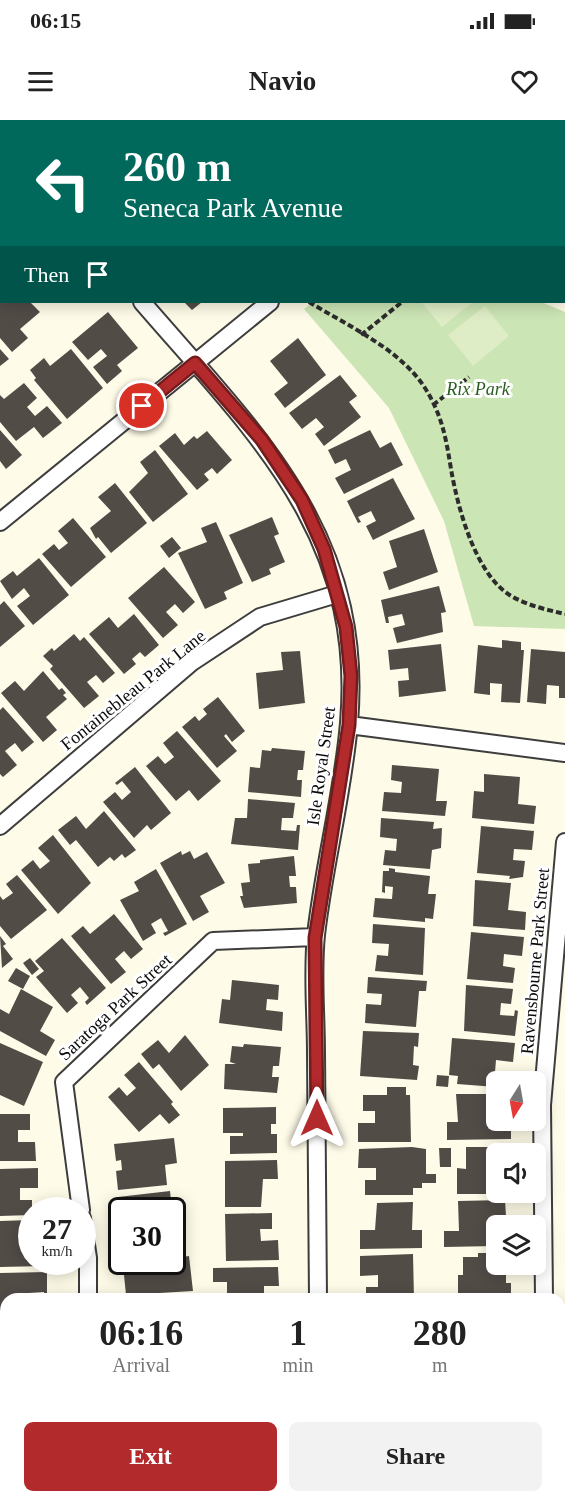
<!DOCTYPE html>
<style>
:root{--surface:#fff;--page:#f2f2f2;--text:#222;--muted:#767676;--accent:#b22a2b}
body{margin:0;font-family:Georgia,serif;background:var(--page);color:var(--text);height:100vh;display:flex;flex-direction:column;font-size:22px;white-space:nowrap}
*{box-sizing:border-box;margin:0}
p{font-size:20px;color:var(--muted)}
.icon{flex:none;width:33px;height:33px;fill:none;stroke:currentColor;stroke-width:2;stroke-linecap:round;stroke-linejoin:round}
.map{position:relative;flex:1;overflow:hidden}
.details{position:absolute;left:0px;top:1173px;width:566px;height:210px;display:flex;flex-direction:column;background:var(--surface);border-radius:18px 18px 0 0;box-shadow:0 3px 15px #0003}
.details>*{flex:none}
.hud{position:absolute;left:0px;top:0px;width:566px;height:183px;box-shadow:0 3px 15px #0003;background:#00695c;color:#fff;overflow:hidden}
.needle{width:39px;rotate:191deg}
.controls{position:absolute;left:486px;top:951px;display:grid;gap:12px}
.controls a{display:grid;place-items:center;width:60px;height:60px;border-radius:9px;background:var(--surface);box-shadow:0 3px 15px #0003;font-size:30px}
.speed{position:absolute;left:18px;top:1077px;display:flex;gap:12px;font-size:30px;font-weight:700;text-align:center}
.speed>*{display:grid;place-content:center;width:78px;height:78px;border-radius:50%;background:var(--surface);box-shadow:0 3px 15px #0003;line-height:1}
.speed small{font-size:15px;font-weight:400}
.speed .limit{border:3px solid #111;border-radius:9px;background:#fff;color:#111}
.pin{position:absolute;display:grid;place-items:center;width:51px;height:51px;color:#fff;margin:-26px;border:3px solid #fff;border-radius:50%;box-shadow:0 2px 6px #0007}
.me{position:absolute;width:66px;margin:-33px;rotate:0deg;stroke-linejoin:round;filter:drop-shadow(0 0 4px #0008)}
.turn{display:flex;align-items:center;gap:21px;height:126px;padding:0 24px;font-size:27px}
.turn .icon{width:78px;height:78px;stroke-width:2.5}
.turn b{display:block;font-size:42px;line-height:51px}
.then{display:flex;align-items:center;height:57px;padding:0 24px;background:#0003;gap:12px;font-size:22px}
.eta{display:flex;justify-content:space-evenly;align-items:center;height:102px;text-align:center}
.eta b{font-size:36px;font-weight:700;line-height:42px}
.action{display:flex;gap:12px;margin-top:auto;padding:12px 24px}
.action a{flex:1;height:69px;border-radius:9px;background:var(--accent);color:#fff;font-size:24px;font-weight:700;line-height:69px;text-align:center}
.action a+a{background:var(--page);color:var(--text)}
.status{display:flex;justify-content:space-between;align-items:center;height:42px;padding:0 30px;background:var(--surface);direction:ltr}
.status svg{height:16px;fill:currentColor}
header{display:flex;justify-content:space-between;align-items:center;height:78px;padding:0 24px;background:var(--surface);font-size:27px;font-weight:700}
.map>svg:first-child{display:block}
.green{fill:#cce5b5}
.pitch{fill:#deedc6}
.building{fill:#524c47}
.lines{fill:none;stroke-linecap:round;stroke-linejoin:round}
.service-casing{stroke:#3d3d3d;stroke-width:11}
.minor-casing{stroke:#3d3d3d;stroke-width:20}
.path{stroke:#2c2c2c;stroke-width:4;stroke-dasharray:6 3;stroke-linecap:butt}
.service{stroke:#fff;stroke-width:8}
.minor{stroke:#fff;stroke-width:16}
.route-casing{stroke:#741b1c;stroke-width:15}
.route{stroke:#b22a2b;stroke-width:10}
.labels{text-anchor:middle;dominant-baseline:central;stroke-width:6;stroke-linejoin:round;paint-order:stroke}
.park-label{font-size:18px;font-style:italic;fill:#295d1f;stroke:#fff}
.street-label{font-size:18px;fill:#0a0a0a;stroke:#fff}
</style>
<div class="status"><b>06:15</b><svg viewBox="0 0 49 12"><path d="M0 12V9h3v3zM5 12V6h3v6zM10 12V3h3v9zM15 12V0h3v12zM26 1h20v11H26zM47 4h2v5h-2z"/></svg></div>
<header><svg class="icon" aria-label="menu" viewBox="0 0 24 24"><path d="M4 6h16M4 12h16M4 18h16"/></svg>Navio<svg class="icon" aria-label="heart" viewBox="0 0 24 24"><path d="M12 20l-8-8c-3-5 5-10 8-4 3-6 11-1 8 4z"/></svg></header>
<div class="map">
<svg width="565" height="1383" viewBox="0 0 565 1383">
<rect width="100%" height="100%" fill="#fefbe8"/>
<path class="green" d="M313,182H541L565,192V509L474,506L444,401L389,288L304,189Z"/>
<path class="pitch" d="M421,182H473L442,207Z
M485,186L509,216L473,246L448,215Z"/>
<path class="building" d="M0,182H30L40,192L20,209L28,218L12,232L0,218Z
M184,182H202L192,190Z
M108,192L138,228L117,245L122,251L107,264L93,247L107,236L101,229L88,240L72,222Z
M298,218L326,255L285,288L274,274L288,263L270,241Z
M0,229L9,239L0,246Z
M71,229L103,268L67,299L34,260L36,258L30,250L44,238L50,246Z
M340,255L357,276L349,282L361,297L324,326L315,314L324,307L316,298L302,309L289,293Z
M24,263L37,278L27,287L35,296L47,286L62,303L43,318L34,307L16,321L0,302V275L4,279Z
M0,310L22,335L6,349L0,341Z
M370,310L380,328L391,322L403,345L344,374L335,358L351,350L346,339L335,344L328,330Z
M207,311L232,340L217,354L212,348L204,354L209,360L197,370L159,326L175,313L184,325L194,316L197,319Z
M155,330L188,374L153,402L129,372L148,353L140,342Z
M393,358L415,399L373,420L366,406L376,401L371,391L358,397L361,402L358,403L347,381Z
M115,363L147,403L111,433L98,417L96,419L90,408L111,391L98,377Z
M272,397L279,414L274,416L285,442L269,449L271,454L252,462L229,415Z
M73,398L106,437L71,467L42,434L54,424L59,430L68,423L58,411Z
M216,402L243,463L224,472L227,479L205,489L178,433L207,422L201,408Z
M424,409L438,452L389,470L383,452L397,447L389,421Z
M172,417L181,428L169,438L160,426Z
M39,438L69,475L33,505L17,486L30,476L24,468L12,479L0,461L13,451L17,456Z
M164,447L195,482L183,493L175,484L166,492L178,505L163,518L128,478Z
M439,466L446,492L441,493L443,512L397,523L393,508L405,505L402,494L388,497L389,503H386L381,480Z
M4,481L25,506L0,527V485Z
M134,494L159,525L145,537L140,532L132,539L136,544L124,554L89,514L109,497L118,508Z
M74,514L80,521L84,517L115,553L103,563L96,555L87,562L99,576L84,588L50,549L53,546L43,536L52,528L54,531Z
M502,520L521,522V530H524L520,583L501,582L502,564L490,563V575L474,573L478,525L502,528Z
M441,524L446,571L399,577L398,561L409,560L408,548L390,550L388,530Z
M531,529L565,532V578H559V566L547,565L546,584L527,582Z
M300,531L305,583L259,589L256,553L283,550L281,532Z
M43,551L59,570L62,568L66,573L63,575L67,579L46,597L57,610L43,622L1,573L15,561L24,571Z
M218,577L245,611L232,622L226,614L224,616L237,631L217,648L182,607L195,596L199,601L207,594L203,589Z
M3,587L34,622L22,632L15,623L5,631L17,645L3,657L0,654V590Z
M177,611L221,661L198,681L189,670L176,681L146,646L158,636L165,644L174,637L163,623Z
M272,628L305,631L303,650H298L297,660H302L301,677L248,672L250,647L260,648L262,630L271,631Z
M392,645L439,649L436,681H447L445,696L382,691L384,672L401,673L402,662L391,660Z
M135,647L171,693L151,710L147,705L134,718L103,682L115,672L122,680L131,672L122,661L117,665L115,663Z
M484,654L520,657L518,684L536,686L534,704L472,698L474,671L484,672Z
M248,679L295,683L293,698H282L281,710L296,711L297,705H300L298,730L231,724L235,698H247Z
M104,691L136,730L125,738L122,734L114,741L110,737L98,747L76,720L70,725L58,710L76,696L86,709Z
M381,698L434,702L433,709L442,708L441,728L432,730L430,749L383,745L385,730L396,731L397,719L380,717Z
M481,706L534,711L532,730L514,729L513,740L525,741L523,757L509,759L510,756L477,753Z
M53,715L91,763L58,794L21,750L33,740L40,749L50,741L38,728Z
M181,731L182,735L190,731L194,739L207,732L225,763L200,776L209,792L193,801L160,743Z
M294,736L296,756H289L290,767H296L297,783L244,788L240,776H243L241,763L250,762L248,744L260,743V740Z
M389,748L395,749V752L430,756L428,774H436L433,799L425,798V802L373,797L375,778L392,779L393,767L385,766V773L382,772L383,751H389Z
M156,749L187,804L165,816L163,813L168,811L161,798L151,804L156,813L143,821L120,780L139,771L134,762Z
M17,755L47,790L11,819L0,806V776L3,780L13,773L6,764Z
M475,760L511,763L508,790L526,792L525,810L473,806Z
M114,794L143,829L131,839L124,831L115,839L126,852L111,864L71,816L83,806L90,814Z
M373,804L425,808L423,855L375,851L377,835L388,836L389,824L372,823Z
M471,812L524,817L522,836L504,834L503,846L515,848L513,863L467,859Z
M0,816L6,824L3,826L13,839L2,848Z
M62,818L106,868L87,885L85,882L89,878L80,867L71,875L78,883L67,893L36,857L44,851L35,841Z
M30,838L39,849L32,855L23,843Z
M16,848L30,856L23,869L8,861Z
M368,857L427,861L426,871H419L416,907L365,903L366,884L381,885L382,874L367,873Z
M232,860L279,865L278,880L267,879L266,890L283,892L282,911L219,903L222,879L230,880Z
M466,865L513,869L511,884L501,883L500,895L514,896L515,890L518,891L515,916L464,911Z
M21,869L53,887L40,911L55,920L46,936L0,911V889L9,894Z
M363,911L419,913L418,927L414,926L413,945L419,946L417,960L360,956Z
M185,915L209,945L181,971L159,944L153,949L141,934L158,920L169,933Z
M452,918L515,923L513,942L496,940L495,952L506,953V962H496V967L457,964L458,956L449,955Z
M0,923L43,942L24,986L0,975Z
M244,924L281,927L279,946H273L272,957H279L277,973L224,969L225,944H236L230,942L232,926L243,927Z
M139,942L173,982L171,984L180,995L169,1004L160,994L139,1012L108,977L119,967L127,976L136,968L124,955Z
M437,955L449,956L448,967L436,966Z
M387,967H406V975H410L411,1022H358V1003H375V991H363V975H387Z
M456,974H493V1001L511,1002V1019L447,1020V1002H458Z
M276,987V1004H271V1014H277V1033L230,1034V1016H243V1013H223V988Z
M0,994H30V1010H18V1022H35L36,1041H0Z
M174,1018L177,1043L165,1045L167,1065L118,1070L116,1051L122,1050L121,1040L116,1041L114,1024Z
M412,1027L426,1029V1054H436V1063H422V1068H413V1075H365V1060H376V1048H358L359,1029Z
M466,1027H510V1034H496V1074H457V1048L466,1049Z
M439,1028H451V1047H440Z
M277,1040L278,1059H263L261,1087H225V1041Z
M38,1048V1068H20V1080H32V1095L0,1096V1049Z
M170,1071L172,1090H120L118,1077Z
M505,1080L506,1096H494L496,1126L444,1127V1111H459L458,1081Z
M413,1082L412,1110H422V1128L360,1129V1110H375L377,1083Z
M272,1093V1109H260L261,1121L278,1120L279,1140L226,1141L225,1094Z
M32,1100V1115L27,1116V1128H32V1142H45V1146L0,1147V1101Z
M172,1124L175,1138L189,1136L193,1171L126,1175L124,1155L130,1154L128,1142H172Z
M478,1133H496V1144H512V1152H506V1163H511V1179H458V1155H463V1137H478Z
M413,1134L414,1179H366V1167H378V1155L360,1156V1136Z
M278,1147L279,1166H264V1179H227V1162H213V1148Z
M47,1152V1179H44V1172L29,1173V1179H6V1200H0V1153Z
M0,1207H6V1253H0Z
M0,1260H6V1306H0Z
M0,1313H6V1359L0,1360Z
M0,1367H6V1377H53V1383H0Z
M138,1377H191V1383H138Z
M230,1377H262V1383H230Z
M371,1377H424V1383H371Z
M454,1377H507V1383H454Z"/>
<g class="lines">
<g class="service-casing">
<path id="service" d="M71,0L73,2
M111,0L112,2
M13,2L14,0"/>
</g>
<g class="minor-casing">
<path id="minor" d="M480,2L482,0
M0,20L2,21
M0,99L2,97
M142,182C255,313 365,414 349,603C343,674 324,744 316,815C312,853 316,894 316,933C317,1015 318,1097 318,1179
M0,402L270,182
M349,605L565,633
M0,706L192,542L260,497L337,474
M81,1090L64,962L213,821L315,817
M82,1098L88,1138V1179
M544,1179L542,985L565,722
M91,1377V1383
M320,1377V1383
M547,1377V1383"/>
</g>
<path class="path" d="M309,182C348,206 400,229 425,268C442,295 446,318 451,349C458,389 476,457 513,477C529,486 548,490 565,494
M361,215L402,182
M433,285L469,257"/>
<use href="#service" class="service"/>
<use href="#minor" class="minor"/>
</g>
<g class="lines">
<g class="route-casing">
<path id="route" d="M142,286L195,243L262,320L302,380L324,429L346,507L351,556L349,605L315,818L317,998"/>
</g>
<use href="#route" class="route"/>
</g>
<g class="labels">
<g class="park-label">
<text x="478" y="269">Rix Park</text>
</g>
<g class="street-label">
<text transform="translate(133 570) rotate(-39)">Fontainebleau Park Lane</text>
<text transform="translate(321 646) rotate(-82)">Isle Royal Street</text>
<text transform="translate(535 841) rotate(-85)">Ravensbourne Park Street</text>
<text transform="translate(115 887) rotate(-43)">Saratoga Park Street</text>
</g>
</g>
</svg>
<div class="controls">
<a><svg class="needle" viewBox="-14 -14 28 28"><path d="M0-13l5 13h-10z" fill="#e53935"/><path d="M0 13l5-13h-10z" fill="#767676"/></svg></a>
<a><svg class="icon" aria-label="sound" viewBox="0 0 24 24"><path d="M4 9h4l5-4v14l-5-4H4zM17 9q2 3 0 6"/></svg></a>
<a><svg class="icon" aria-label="layers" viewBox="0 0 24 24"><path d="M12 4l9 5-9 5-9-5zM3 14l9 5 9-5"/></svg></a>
</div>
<div class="speed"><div>27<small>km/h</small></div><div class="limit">30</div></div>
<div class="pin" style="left:142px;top:286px;background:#d93025"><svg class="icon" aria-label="arrive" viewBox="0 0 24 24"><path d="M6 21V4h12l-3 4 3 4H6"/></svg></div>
<svg class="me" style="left:317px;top:998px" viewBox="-20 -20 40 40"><path d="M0-17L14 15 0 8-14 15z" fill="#b22a2b" stroke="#fff" stroke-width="4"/></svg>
<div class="hud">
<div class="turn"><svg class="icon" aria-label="left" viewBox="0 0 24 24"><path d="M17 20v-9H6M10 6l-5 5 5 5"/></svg><div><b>260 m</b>Seneca Park Avenue</div></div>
<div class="then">Then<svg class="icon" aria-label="arrive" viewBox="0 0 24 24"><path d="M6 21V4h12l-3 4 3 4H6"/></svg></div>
</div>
<section class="details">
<div class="eta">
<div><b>06:16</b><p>Arrival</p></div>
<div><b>1</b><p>min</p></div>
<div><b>280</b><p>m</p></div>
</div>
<div class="action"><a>Exit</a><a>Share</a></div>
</section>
</div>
